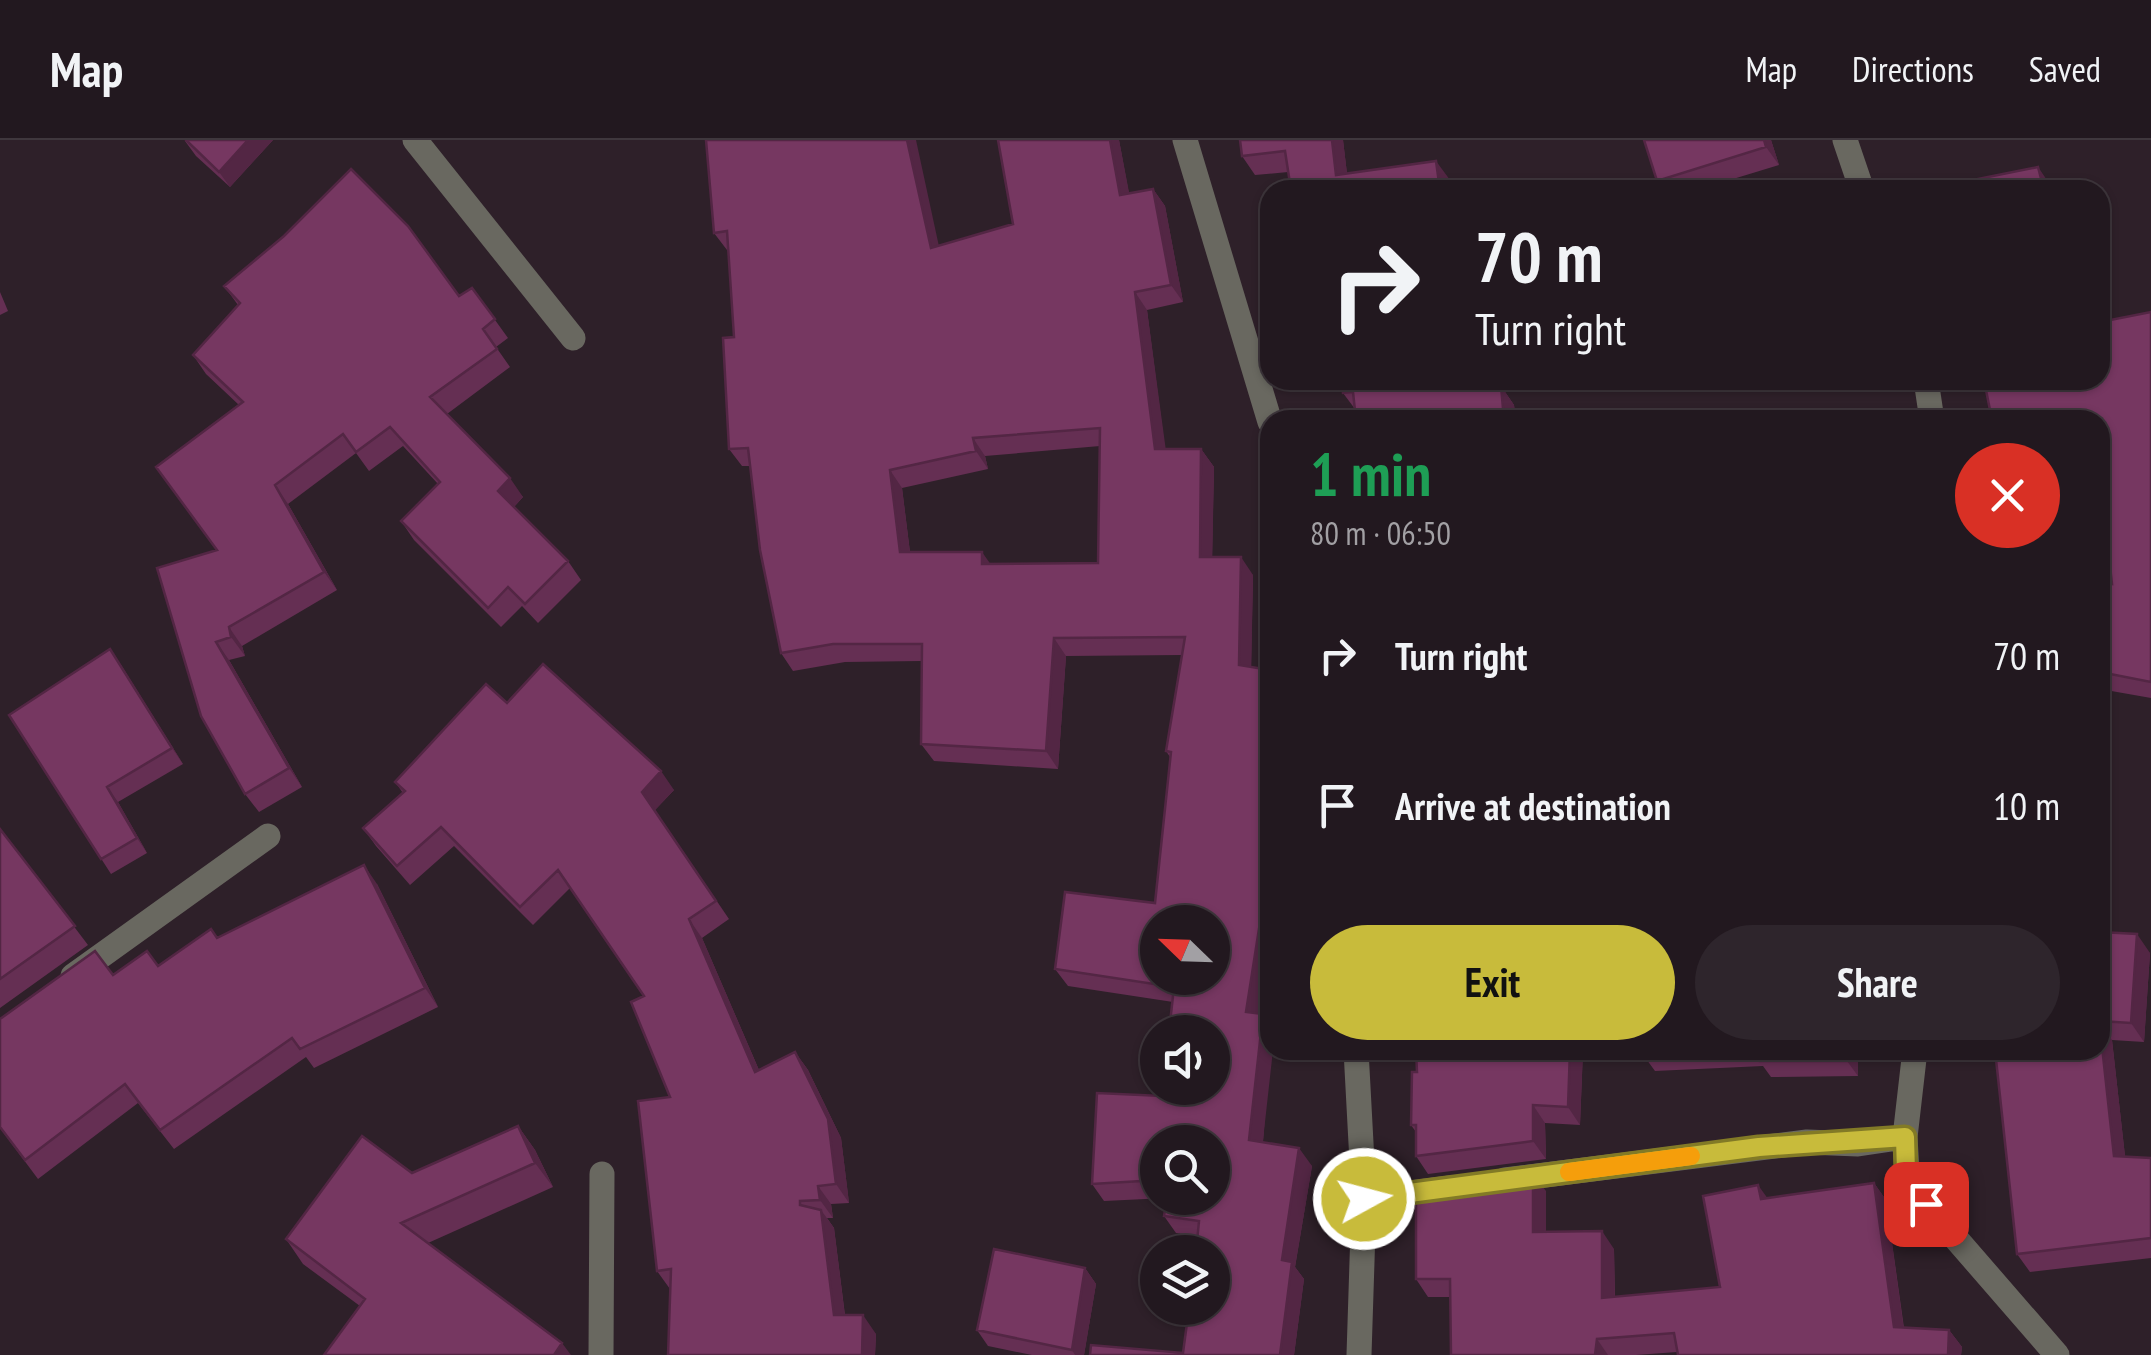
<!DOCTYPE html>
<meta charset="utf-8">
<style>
:root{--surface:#22181f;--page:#2e252c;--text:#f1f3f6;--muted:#a2a0a4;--line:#3f373d;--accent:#c8bb3b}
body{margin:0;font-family:"PT Sans Narrow",sans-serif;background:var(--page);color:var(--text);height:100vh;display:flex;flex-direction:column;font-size:38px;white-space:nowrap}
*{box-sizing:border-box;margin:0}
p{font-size:32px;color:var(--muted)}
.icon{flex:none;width:55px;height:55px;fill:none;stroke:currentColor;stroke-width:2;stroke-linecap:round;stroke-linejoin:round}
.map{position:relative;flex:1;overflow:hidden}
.drawer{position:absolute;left:1260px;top:270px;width:850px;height:650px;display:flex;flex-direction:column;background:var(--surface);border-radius:30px;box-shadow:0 2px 8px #0004,0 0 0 2px var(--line)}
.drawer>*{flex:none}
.hud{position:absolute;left:1260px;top:40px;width:850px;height:210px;border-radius:30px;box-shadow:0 2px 8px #0004,0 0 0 2px var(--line);background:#22181f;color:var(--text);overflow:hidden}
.needle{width:65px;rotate:293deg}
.controls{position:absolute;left:1140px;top:765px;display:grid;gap:20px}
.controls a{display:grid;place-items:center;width:90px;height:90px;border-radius:50%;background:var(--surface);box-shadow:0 2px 8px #0004,0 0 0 2px var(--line);font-size:50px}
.pin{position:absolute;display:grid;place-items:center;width:85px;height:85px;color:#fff;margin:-42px;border-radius:20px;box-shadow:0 5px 15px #0006}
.me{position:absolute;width:110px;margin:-55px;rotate:83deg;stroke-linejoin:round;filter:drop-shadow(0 0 8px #0008)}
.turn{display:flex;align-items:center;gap:35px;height:210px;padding:0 50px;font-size:45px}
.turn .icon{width:130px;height:130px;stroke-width:2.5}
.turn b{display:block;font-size:70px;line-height:85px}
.round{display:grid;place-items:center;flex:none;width:105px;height:105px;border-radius:52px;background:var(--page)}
.headline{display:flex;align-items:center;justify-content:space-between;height:170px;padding:0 50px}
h1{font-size:60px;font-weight:700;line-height:75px;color:#1e9e55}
.action{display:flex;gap:20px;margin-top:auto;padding:20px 50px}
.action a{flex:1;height:115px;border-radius:60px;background:var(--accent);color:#111;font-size:40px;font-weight:700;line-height:115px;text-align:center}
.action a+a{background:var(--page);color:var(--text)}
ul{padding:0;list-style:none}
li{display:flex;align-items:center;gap:30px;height:150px;padding:0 50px}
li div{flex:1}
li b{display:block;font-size:38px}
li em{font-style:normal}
header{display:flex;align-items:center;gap:60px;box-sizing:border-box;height:140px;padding:0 50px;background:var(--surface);border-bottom:2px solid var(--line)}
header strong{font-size:48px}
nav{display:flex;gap:55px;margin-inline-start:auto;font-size:35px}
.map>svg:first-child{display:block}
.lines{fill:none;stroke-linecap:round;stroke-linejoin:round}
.street{stroke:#696860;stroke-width:25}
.wall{fill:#652f53;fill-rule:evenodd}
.shaded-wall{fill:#532644}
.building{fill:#763761;stroke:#532644;stroke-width:2.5;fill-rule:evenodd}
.route-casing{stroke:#827a26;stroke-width:25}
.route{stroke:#c8bb3b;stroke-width:18}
.slow{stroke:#f59e0b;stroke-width:18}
</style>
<header>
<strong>Map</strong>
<nav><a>Map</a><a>Directions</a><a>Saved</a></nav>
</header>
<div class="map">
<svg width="2151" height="1215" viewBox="0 0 2151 1215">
<rect width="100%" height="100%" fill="#2e2029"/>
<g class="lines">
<path class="street" d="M415,0L573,198
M1185,0L1270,282
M1845,0L1862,50
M1926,240L1932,280
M73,836L268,696
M1356,910L1364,1059L1359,1215
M1905,997L1915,910
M1505,1040L1807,1002L1858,1004L1905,997L1907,1032L1926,1064L2057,1215
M1364,1059L1450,1048
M601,1215L602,1034"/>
</g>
<path class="wall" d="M273,0L230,47L196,16L185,1Z
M706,0L939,105L1013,84L1119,0L1129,54L1153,49L1165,66L1183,162L1147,170L1165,309H1201L1214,327L1212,417L1253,435L1251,527L1270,530V814L1261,874H1263L1270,884V910L1263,1002L1312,1026L1295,1127L1304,1139L1294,1215H1090L1183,1213L1198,1096L1176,1093L1164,1076L1167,1058L1104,1061L1092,1044L1162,956L1173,862L1068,846L1055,829L1155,763L1170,617L1166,611L1182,515L1066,516L1058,629L934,621L921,604V521L845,522L793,531L781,513L750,326H742L729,309L734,197L729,110H727L714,93ZM1100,306L1098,423L990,424L910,412L902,348L988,329L985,316ZM1158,1002L1212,1058H1158Z
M1240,0H1343L1347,34L1450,40L1288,32L1255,35L1242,16Z
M1771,0L1779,25L1697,50H1663L1657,41Z
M224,146L459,156L472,148L508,198L496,207L510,227L447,274L523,357L514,367L568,421L581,440L538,483L522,466L501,487L414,400L401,381L438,344L403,306L369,331L356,313L288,364L337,450L242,506L245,516L229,520L302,647L259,672L245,654L201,576L216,410L239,265L206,234L193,215L238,165Z
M0,152L8,171L0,175Z
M2151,172V558L2100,549V442L2112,444Z
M1487,240L1488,247L1501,246L1514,265L1516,280H1356L1355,269L1343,253Z
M121,525L183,624L118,662L147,713L111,734L9,575Z
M507,563L674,650L655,670L729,779L702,798L759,930L795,912L808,930L841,998L849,1063L831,1064L833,1078H827L834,1088L845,1175L876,1194L875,1215H668L670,1149L657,1131L670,957L644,856L570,748L533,785L454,706L410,745L376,706L363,688L403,653L395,642Z
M0,689L88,805L0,868Z
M377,744L438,867L314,928L306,917L174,1009L138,963L38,1039L0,988V879L113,835L158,826L217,798Z
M2100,792L2150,813L2144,902L2112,900L2125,1016L2151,1018V1118L2030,1132L2017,1114Z
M1583,910L1580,985L1545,983L1546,1019L1428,1034L1416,1016V992L1411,985Z
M1644,910H1858V936L1771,937L1763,926L1655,931L1644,916Z
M518,986L535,1010L553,1047L428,1103L360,1166L303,1124L286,1099L412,1033Z
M1874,1043L1886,1060L1904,1188L1949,1190L1962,1207L1961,1215H1678L1677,1212L1636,1215H1451V1157H1428L1416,1139L1546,1051V1092L1614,1109L1615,1157L1720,1147L1768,1058Z
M1085,1128L1096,1144L1084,1215H1032L988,1206L977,1190Z"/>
<path class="shaded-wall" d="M248,0H273L230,47L219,32Z
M907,0H916L943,125L931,108Z
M1110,0H1119L1133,73L1120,55Z
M1332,0H1343L1349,50L1336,35Z
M1764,0H1771L1779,25L1766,7Z
M1436,21L1450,40L1451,50H1440Z
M2038,27L2051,46L2052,50H2044Z
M1153,49L1165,66L1183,162L1171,145Z
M1135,152L1147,170L1168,326L1155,309Z
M1476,240H1487L1490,267L1477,248Z
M1501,246L1514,265L1516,280H1504Z
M973,298L985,316L988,329L976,311Z
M1201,309L1214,327L1212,434L1200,417Z
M890,330L902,348L912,429L900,412Z
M510,338L523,357L511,370L498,351Z
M275,345L288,364L337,450L324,432Z
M982,412L994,429L982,424Z
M1241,417L1253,435L1251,542L1239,525Z
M229,487L242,506L245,516L231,497Z
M1054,498L1066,516L1058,629L1046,611Z
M216,502L229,520L302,647L289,628Z
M110,509L121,525L183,624L172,608Z
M661,631L674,650L655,670L729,779L642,652Z
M107,647L118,662L147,713L137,698Z
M364,725L377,744L438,867L425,848Z
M1266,744L1270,750V814L1258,890L1246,872Z
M689,779L702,798L768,951L755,932Z
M2137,794L2150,813L2144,902L2131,883Z
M1263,874L1270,884V910H1273L1261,1018L1249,1000Z
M2100,882L2112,900L2127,1034L2114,1016Z
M1570,910H1583L1580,985L1568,967Z
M1847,910H1858V936L1847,921Z
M795,912L808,930L841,998L849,1063L836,1044Z
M1533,965L1545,983L1546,1019L1533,1001Z
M518,986L535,1010L553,1047L535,1023Z
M1299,1008L1312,1026L1295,1127L1304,1139L1294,1215H1280L1282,1120Z
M1533,1034L1546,1051V1110L1533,1092Z
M1874,1043L1886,1060L1906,1205L1894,1187Z
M1758,1045L1771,1063L1761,1059Z
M818,1046L831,1064L833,1078L820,1060Z
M821,1070L834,1088L847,1193L834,1175Z
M1602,1091L1614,1109L1615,1176L1602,1158Z
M1085,1128L1096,1144L1084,1215H1075L1072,1210Z
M863,1175L876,1194L875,1215H862Z
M1949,1190L1962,1207L1961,1215H1948Z
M1597,1199L1608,1215H1595Z
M562,1203L571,1215H554Z"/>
<path class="building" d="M186,0H248L219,32Z
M706,0H907L931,108L1013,84L998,0H1110L1120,55L1153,49L1171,145L1135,152L1155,309H1201L1200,417H1241L1239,525L1270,530V636L1267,655H1270V745L1266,744L1246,872L1263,874L1249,1000L1299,1008L1282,1120L1292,1122L1280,1215H1090L1091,1205L1183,1213L1189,1168H1212V1112H1196L1199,1081L1164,1076L1167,1058H1212V1002H1158V1040L1092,1044L1097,953L1162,956L1163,948H1212V892H1169L1174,847L1055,829L1065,752L1155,763L1171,612L1166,611L1185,497L1054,498L1046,611L921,604L922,504H833L781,513L760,410L748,308L729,309L723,198L734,197L727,91L714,93ZM1100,288L1098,423L982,424V412H900L890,330L976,311L973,298ZM1158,782H1212V838H1158Z
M1240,0H1332L1336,35L1436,21L1440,50H1291L1285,11L1242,16Z
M1644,0H1764L1766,7L1657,41Z
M2038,27L2044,50H1954L1953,44Z
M351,29L408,86L459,156L472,148L495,179L483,189L497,209L430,257L510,338L498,351L568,421L525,464L508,447L488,468L401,381L440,342L390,287L356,312L343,294L275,345L324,432L229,487L231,497L216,502L289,628L245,654L201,576L157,428L217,410L156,327L243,262L193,215L240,163L224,146L284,96Z
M2151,172V542L2100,532V442L2112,444L2100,334V280H1992L1984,240H2100V182Z
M1342,240H1476L1477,248L1501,246L1504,280H1356L1353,252L1343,253Z
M110,509L172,608L107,647L137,698L101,719L9,575Z
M543,524L661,631L642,652L716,761L689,779L755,932L795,912L828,979L836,1044L818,1046L820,1060L800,1061V1065L821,1070L834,1175H863L862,1215H668L671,1129L657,1131L638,961L670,957L631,862L644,856L558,730L520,767L441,687L397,726L363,688L405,651L395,642L486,544L507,563Z
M0,689L75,786L0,839Z
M364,725L425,848L300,909L292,898L160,990L125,944L25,1020L0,987V879L95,811L113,835L147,811L158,826L211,789L217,798Z
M2100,792L2137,794L2131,883L2100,881Z
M2100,888L2114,1016L2151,1018V1098L2017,1114L1995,910H2100Z
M1416,910H1570L1568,967L1533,965V1001L1416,1016V985H1411L1412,932H1417Z
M1644,910H1847V921H1760V910L1644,916Z
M518,986L535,1023L401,1083L562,1203L554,1215H324L365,1159L286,1099L362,996L412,1033Z
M1533,1034V1092L1602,1091V1158L1720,1147L1703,1056L1758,1045L1761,1059L1874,1043L1894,1187L1949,1190L1948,1215H1678L1674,1193L1597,1199L1595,1215H1451L1450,1139H1416V1049Z
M994,1109L1085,1128L1072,1210L977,1190Z"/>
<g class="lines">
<g class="route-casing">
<path id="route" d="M1364,1059L1759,1007L1905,997L1906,1032L1926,1064"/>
</g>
<use href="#route" class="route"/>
<path class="slow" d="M1569,1032L1691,1016"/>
</g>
</svg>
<div class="controls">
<a><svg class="needle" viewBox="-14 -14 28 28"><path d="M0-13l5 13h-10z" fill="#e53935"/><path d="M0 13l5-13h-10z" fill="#a2a0a4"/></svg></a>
<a><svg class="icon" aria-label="sound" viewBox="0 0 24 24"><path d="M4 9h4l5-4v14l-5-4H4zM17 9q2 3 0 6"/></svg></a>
<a><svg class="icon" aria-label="search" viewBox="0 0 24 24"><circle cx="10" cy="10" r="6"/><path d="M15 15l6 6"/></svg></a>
<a><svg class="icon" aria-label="layers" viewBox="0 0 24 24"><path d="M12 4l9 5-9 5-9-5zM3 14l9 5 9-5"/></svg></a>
</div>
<div class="pin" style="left:1926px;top:1064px;background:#d93025"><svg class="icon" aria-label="arrive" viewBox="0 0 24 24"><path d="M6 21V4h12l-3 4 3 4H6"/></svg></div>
<svg class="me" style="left:1364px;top:1059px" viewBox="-20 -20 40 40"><circle r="17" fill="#c8bb3b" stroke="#fff" stroke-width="3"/><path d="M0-11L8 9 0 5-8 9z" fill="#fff"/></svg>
<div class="hud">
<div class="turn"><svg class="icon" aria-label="right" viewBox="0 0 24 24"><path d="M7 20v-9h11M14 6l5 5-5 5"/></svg><div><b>70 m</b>Turn right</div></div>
</div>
<section class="drawer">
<div class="headline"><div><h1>1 min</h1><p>80 m · 06:50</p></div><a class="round" style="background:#d93025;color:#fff"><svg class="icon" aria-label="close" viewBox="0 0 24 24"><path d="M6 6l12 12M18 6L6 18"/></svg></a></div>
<ul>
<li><svg class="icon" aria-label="right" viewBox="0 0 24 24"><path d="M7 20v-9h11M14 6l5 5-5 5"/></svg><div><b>Turn right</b></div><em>70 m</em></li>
<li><svg class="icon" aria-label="arrive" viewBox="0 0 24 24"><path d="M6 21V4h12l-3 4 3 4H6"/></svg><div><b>Arrive at destination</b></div><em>10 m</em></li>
</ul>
<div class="action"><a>Exit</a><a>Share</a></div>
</section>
</div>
